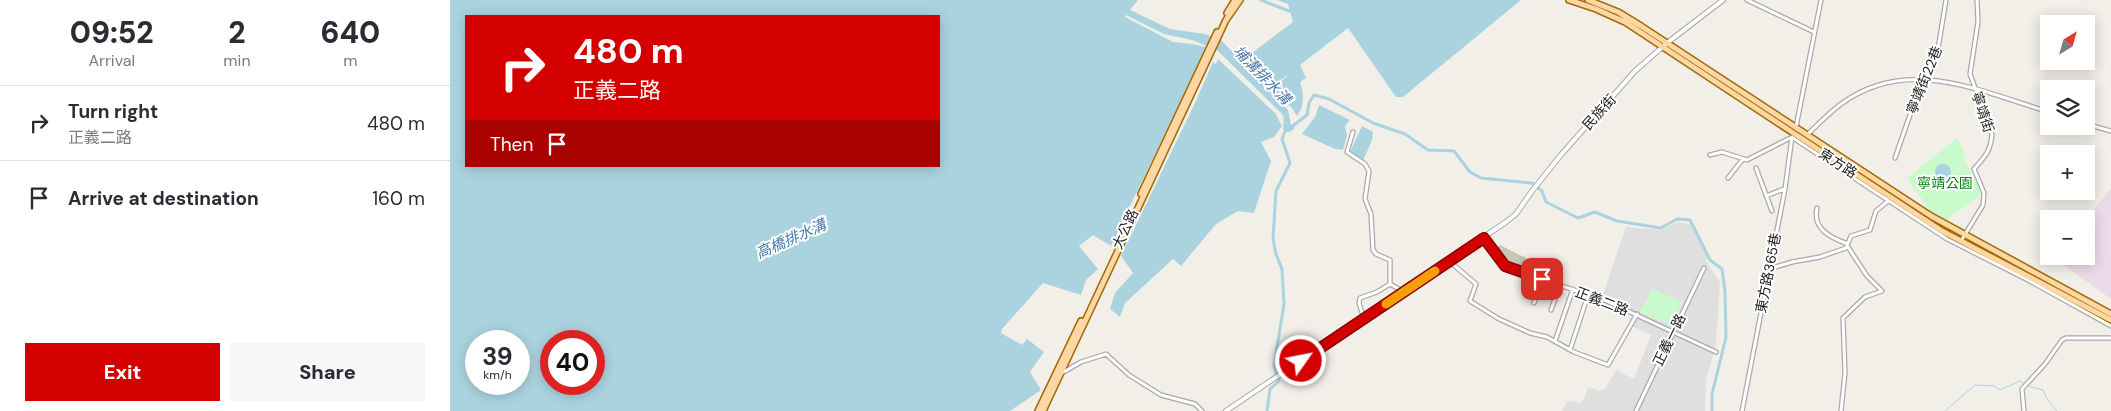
<!DOCTYPE html>
<meta charset="utf-8">
<style>
:root{--surface:#fff;--page:#f7f7f7;--text:#2b2b33;--muted:#7c7c81;--line:#e1e1e2;--accent:#d40000}
body{margin:0;font-family:"DM Sans","Noto Sans TC",sans-serif;background:var(--page);color:var(--text);height:100vh;display:flex;flex-direction:column;font-size:19px;white-space:nowrap}
*{box-sizing:border-box;margin:0}
p{font-size:16px;color:var(--muted)}
.icon{flex:none;width:28px;height:28px;fill:none;stroke:currentColor;stroke-width:2;stroke-linecap:round;stroke-linejoin:round}
.map{position:relative;flex:1;overflow:hidden}
.drawer{display:flex;flex-direction:column;background:var(--surface);width:450px}
.drawer>*{flex:none}
.hud{position:absolute;left:15px;top:15px;width:475px;height:152px;border-radius:0px;box-shadow:0 2px 12px #0003;background:#d40000;color:#fff;overflow:hidden}
.needle{width:32px;rotate:37deg}
.controls{position:absolute;left:1590px;top:15px;display:grid;gap:10px}
.controls a{display:grid;place-items:center;width:55px;height:55px;border-radius:0px;background:var(--surface);box-shadow:0 2px 12px #0003;font-size:25px}
.speed{position:absolute;left:15px;top:330px;display:flex;gap:10px;font-size:25px;font-weight:700;text-align:center}
.speed>*{display:grid;place-content:center;width:65px;height:65px;border-radius:50%;background:var(--surface);box-shadow:0 2px 12px #0003;line-height:1}
.speed small{font-size:12px;font-weight:400}
.speed .limit{border:8px solid #d22;background:#fff;color:#111}
.pin{position:absolute;display:grid;place-items:center;width:42px;height:42px;color:#fff;margin:-21px;border-radius:10px;box-shadow:0 2px 8px #0006}
.me{position:absolute;width:55px;margin:-28px;rotate:57deg;stroke-linejoin:round;filter:drop-shadow(0 0 4px #0008)}
.turn{display:flex;align-items:center;gap:18px;height:105px;padding:0 25px;font-size:22px}
.turn .icon{width:65px;height:65px;stroke-width:2.5}
.turn b{display:block;font-size:35px;line-height:42px}
.then{display:flex;align-items:center;height:48px;padding:0 25px;background:#0003;gap:10px;font-size:19px}
.eta{display:flex;justify-content:space-evenly;align-items:center;height:85px;text-align:center}
.eta b{font-size:30px;font-weight:800;line-height:35px}
.action{display:flex;gap:10px;margin-top:auto;padding:10px 25px}
.action a{flex:1;height:58px;border-radius:0px;background:var(--accent);color:#fff;font-size:20px;font-weight:800;line-height:58px;text-align:center}
.action a+a{background:var(--page);color:var(--text)}
ul{padding:0;list-style:none}
li{display:flex;align-items:center;gap:15px;height:75px;padding:0 25px;border-top:1px solid var(--line)}
li div{flex:1}
li b{display:block;font-size:19px}
li em{font-style:normal}
main{display:flex;flex:1;min-height:0}
.map>svg:first-child{display:block}
.residential{fill:#e0dfdf}
.industrial{fill:#ebdbe8}
.construction{fill:#c7c7b4}
.park{fill:#c8facc}
.water{fill:#aad3df;fill-rule:evenodd}
.lines{fill:none;stroke-linecap:round;stroke-linejoin:round}
.stream{stroke:#aad3df;stroke-width:1}
.canal{stroke:#aad3df;stroke-width:3}
.minor-casing{stroke:#a9a9a9;stroke-width:5.5}
.tertiary-casing{stroke:#a9a9a9;stroke-width:6}
.primary-casing{stroke:#a06b00;stroke-width:8}
.minor{stroke:#fff;stroke-width:3}
.tertiary{stroke:#fff;stroke-width:4}
.primary{stroke:#fcd6a4;stroke-width:5}
.route-casing{stroke:#8a0000;stroke-width:12}
.route{stroke:#d40000;stroke-width:9}
.slow{stroke:#f59e0b;stroke-width:9}
.labels{text-anchor:middle;dominant-baseline:central;stroke-width:4;stroke-linejoin:round;paint-order:stroke}
.street-label{font-size:14px;fill:#222;stroke:#fff}
.park-label{font-size:14px;fill:#0c8416;stroke:#fff}
.water-label{font-size:15px;font-style:italic;fill:#4a7aab;stroke:#fff}
</style>
<main>
<section class="drawer">
<div class="eta">
<div><b>09:52</b><p>Arrival</p></div>
<div><b>2</b><p>min</p></div>
<div><b>640</b><p>m</p></div>
</div>
<ul>
<li><svg class="icon" aria-label="right" viewBox="0 0 24 24"><path d="M7 20v-9h11M14 6l5 5-5 5"/></svg><div><b>Turn right</b><p>正義二路</p></div><em>480 m</em></li>
<li><svg class="icon" aria-label="arrive" viewBox="0 0 24 24"><path d="M6 21V4h12l-3 4 3 4H6"/></svg><div><b>Arrive at destination</b></div><em>160 m</em></li>
</ul>
<div class="action"><a>Exit</a><a>Share</a></div>
</section>
<div class="map">
<svg width="1661" height="411" viewBox="0 0 1661 411">
<rect width="100%" height="100%" fill="#f2efe9"/>
<path class="residential" d="M1227,222L1240,224L1257,256L1256,261L1270,283L1266,344L1256,380L1255,411H1112L1117,401L1131,403L1135,396L1138,387L1149,391L1155,389L1166,370L1184,379L1201,335L1180,325L1186,313L1152,297L1176,227L1211,230Z"/>
<path class="industrial" d="M1660,189H1661V299L1605,259L1607,256H1636V219Z"/>
<path class="construction" d="M1050,245L1076,258L1072,269L1055,262L1047,247Z"/>
<path class="park" d="M1507,138L1516,155L1513,158L1531,190L1530,195L1495,221L1480,210L1457,178Z
M1203,289L1233,302L1223,321L1215,323L1189,312Z"/>
<path class="water" d="M0,0H688L680,10L720,29L755,34L772,41L838,110L841,125L845,128L840,132H834L837,123L832,114L767,50L742,40L714,34L676,15L675,17L723,42L742,44L756,47L661,246L643,235L629,246L648,269L636,280L631,295L593,283L552,329L551,333L572,345L577,339L594,352L580,372L591,390L560,411H0ZM16,16H489V166H16ZM26,341H69V384H26ZM101,341H144V384H101Z
M827,0H1071L953,97H946L898,28L850,65L856,78L850,82C854,94 855,105 847,116L842,108L823,89L839,74L822,86L820,85L818,86L805,75L808,72L805,70L803,71L794,59L843,22L838,4Z
M768,59L825,113L832,126L824,137L811,142L821,161L804,213L788,211L766,224L731,266L723,259L675,303L670,317L660,309L665,293L683,273L671,256L745,103L763,62L766,64Z
M869,105L900,120L895,126L897,136L893,150L885,149L852,134L865,117Z
M912,126L923,132L922,140L913,161L900,152Z
M1485 172a8 8 0 1 1 16 0a8 8 0 1 1-16 0Z"/>
<g class="lines">
<path class="stream" d="M1495,411L1525,385L1544,386L1550,390L1570,381L1581,387L1593,390L1597,399L1607,411"/>
<path class="canal" d="M811,0L839,11H844
M840,128L857,115L859,103L864,95L879,99L923,123L955,134L978,150L1004,151L1020,172L1031,178L1082,183L1092,191L1096,202L1128,218L1145,212L1167,221L1211,228L1227,219L1240,220L1260,260L1272,269L1275,291L1276,337L1262,394V411
M817,411L820,389L829,381L824,366L834,304L832,269L826,254L823,239L826,191L840,163L832,139L835,131V115"/>
<g class="minor-casing">
<path id="minor" d="M1297,0L1364,32
M1636,124L1661,131
M1346,127L1371,0
M903,132L897,152L915,164L919,171L915,199L921,214L923,250L926,254L940,260V284L949,289L952,293
M1357,135C1368,124 1379,113 1391,104C1458,55 1529,91 1599,112
M1260,155L1272,152L1297,160L1338,139L1343,138L1497,239L1578,280L1661,326
M1445,158L1468,92L1488,49L1496,0
M1306,168L1322,211
M1278,178L1293,159
M1316,196L1334,189
M1367,208C1362,229 1381,238 1398,244
M1034,238L1055,266L1063,270L1152,299L1266,352
M1511,241L1533,205L1534,193L1524,169C1534,158 1541,151 1542,134L1520,74L1528,22L1527,0
M999,261L1026,284L1020,301L1049,319L1080,333L1097,337L1124,352L1158,365L1187,314
M1319,269L1342,262L1370,257L1396,248L1401,236L1420,230L1426,211L1438,201
M1084,303L1092,279
M1101,310L1110,285
M914,319L909,303L910,298L927,292L940,284
M1105,341L1123,289
M1120,350L1138,295
M612,373L631,362L656,354L679,375L711,395L745,404L752,411
M1186,411L1254,268
M1292,411L1335,189L1342,137
M1391,411L1395,373L1393,318L1415,297L1432,291L1417,276L1398,247
M1574,411L1572,389L1595,364L1612,340L1616,338H1661"/>
</g>
<g class="tertiary-casing">
<path id="tertiary" d="M776,411L1056,222L1066,214L1082,191L1110,156L1185,71L1217,43L1273,0"/>
</g>
<g class="primary-casing">
<path id="primary" d="M1119,0L1146,9L1175,22L1492,231L1661,320
M1138,0L1168,12L1191,26L1481,216L1661,314
M777,13L785,0
M691,194L767,32
M588,411L631,321
M593,411L776,20L790,0"/>
</g>
<use href="#minor" class="minor"/>
<use href="#tertiary" class="tertiary"/>
<use href="#primary" class="primary"/>
</g>
<g class="lines">
<g class="route-casing">
<path id="route" d="M851,361L1034,238L1055,266L1092,279"/>
</g>
<use href="#route" class="route"/>
<path class="slow" d="M936,304L985,271"/>
</g>
<g class="labels">
<g class="street-label">
<text transform="translate(1474 80) rotate(-68)">寧靖街22巷</text>
<text transform="translate(1149 112) rotate(-48)">民族街</text>
<text transform="translate(1533 112) rotate(72)">寧靖街</text>
<text transform="translate(1388 163) rotate(33)">東方路</text>
<text transform="translate(675 229) rotate(-65)">大公路</text>
<text transform="translate(1318 273) rotate(-79)">東方路365巷</text>
<text transform="translate(1152 301) rotate(21)">正義二路</text>
<text transform="translate(1219 340) rotate(-64)">正義一路</text>
</g>
<g class="park-label">
<text x="1495" y="183">寧靖公園</text>
</g>
<g class="water-label">
<text transform="translate(812 75) rotate(46)">埔溝排水溝</text>
<text transform="translate(341 239) rotate(-24)">高橋排水溝</text>
</g>
</g>
</svg>
<div class="controls">
<a><svg class="needle" viewBox="-14 -14 28 28"><path d="M0-13l5 13h-10z" fill="#e53935"/><path d="M0 13l5-13h-10z" fill="#7c7c81"/></svg></a>
<a><svg class="icon" aria-label="layers" viewBox="0 0 24 24"><path d="M12 4l9 5-9 5-9-5zM3 14l9 5 9-5"/></svg></a>
<a>+</a>
<a>−</a>
</div>
<div class="speed"><div>39<small>km/h</small></div><div class="limit">40</div></div>
<div class="pin" style="left:1092px;top:279px;background:#d93025"><svg class="icon" aria-label="arrive" viewBox="0 0 24 24"><path d="M6 21V4h12l-3 4 3 4H6"/></svg></div>
<svg class="me" style="left:851px;top:361px" viewBox="-20 -20 40 40"><circle r="17" fill="#d40000" stroke="#fff" stroke-width="3"/><path d="M0-11L8 9 0 5-8 9z" fill="#fff"/></svg>
<div class="hud">
<div class="turn"><svg class="icon" aria-label="right" viewBox="0 0 24 24"><path d="M7 20v-9h11M14 6l5 5-5 5"/></svg><div><b>480 m</b>正義二路</div></div>
<div class="then">Then<svg class="icon" aria-label="arrive" viewBox="0 0 24 24"><path d="M6 21V4h12l-3 4 3 4H6"/></svg></div>
</div>
</div>
</main>
